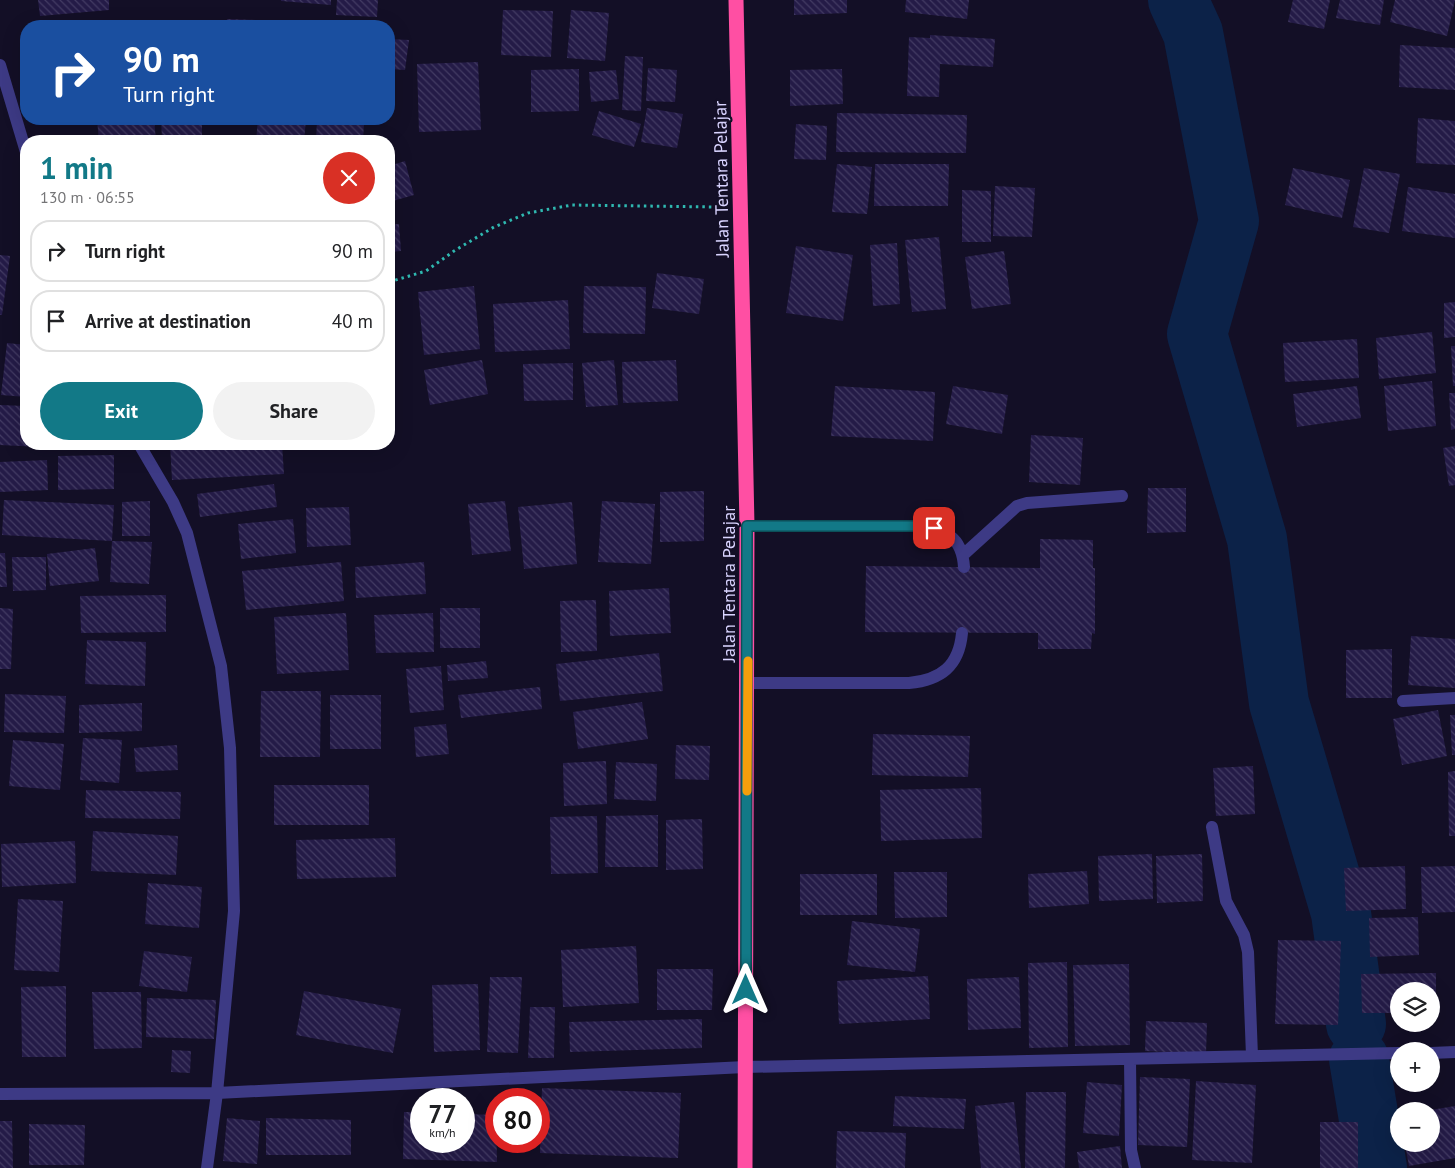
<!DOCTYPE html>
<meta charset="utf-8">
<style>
:root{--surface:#fff;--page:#f2f2f2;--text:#202124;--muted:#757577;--line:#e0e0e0;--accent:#127987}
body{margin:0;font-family:"PT Sans",sans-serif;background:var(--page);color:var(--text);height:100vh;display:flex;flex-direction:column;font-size:19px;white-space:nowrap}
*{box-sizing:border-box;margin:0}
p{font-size:16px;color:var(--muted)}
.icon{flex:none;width:28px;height:28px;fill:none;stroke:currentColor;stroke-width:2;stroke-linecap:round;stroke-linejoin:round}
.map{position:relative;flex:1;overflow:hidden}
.side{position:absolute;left:20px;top:135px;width:375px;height:315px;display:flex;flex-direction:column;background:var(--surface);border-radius:20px;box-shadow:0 5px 20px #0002}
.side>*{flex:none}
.banner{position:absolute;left:20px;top:20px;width:375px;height:105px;border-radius:20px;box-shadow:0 5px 20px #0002;background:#1a4fa0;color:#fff;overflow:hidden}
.buttons{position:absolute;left:1390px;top:982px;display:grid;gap:10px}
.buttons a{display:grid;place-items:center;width:50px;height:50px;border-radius:50%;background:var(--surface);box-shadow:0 5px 20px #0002;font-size:25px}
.speed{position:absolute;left:410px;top:1088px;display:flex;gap:10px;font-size:25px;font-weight:700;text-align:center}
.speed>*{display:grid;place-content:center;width:65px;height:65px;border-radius:50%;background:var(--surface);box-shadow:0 5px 20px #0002;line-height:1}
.speed small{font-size:12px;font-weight:400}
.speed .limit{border:8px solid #d22;background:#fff;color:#111}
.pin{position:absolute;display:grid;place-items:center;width:42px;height:42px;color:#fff;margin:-21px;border-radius:10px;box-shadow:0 2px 8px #0006}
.me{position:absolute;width:55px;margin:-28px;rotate:0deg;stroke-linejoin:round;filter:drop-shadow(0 0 4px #0008)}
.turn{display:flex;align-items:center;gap:18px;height:105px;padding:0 20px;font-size:22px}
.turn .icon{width:65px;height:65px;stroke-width:2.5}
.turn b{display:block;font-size:35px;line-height:42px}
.round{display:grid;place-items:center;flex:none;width:52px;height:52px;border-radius:26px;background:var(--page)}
.summary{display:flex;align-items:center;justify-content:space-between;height:85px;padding:0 20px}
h1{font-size:30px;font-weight:700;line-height:38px;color:var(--accent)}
.action{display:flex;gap:10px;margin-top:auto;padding:10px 20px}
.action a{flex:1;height:58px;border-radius:30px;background:var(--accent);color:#fff;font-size:20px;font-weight:700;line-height:58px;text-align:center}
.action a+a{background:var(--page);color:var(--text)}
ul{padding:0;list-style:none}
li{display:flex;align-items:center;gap:15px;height:62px;margin:0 10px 8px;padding:0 10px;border:2px solid var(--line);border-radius:20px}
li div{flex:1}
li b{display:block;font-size:19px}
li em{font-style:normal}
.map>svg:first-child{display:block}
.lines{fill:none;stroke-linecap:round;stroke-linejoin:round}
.river{stroke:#0c2248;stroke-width:60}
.building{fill:url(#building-back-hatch)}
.path{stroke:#2fb8b0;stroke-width:3;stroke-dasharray:2.5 4;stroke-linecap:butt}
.lane{stroke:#3d3a85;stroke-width:12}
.street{stroke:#3d3a85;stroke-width:12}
.highway{stroke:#ff4fa3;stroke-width:15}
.route-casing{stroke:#0c4f58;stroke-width:12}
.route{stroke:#127987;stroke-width:9}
.slow{stroke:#f59e0b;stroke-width:9}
.labels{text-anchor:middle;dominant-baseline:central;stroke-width:4.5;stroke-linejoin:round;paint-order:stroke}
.street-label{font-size:18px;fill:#d9d4ff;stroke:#130f26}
</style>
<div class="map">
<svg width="1455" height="1168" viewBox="0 0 1455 1168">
<defs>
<pattern id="building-back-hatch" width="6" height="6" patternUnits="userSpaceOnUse" patternTransform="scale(1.25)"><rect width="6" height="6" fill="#241b47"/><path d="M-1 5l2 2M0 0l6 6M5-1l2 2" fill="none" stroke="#433b63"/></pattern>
</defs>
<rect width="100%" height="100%" fill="#130f26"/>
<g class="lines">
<path class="river" d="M1178,0L1193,33L1229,221L1197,334L1257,539L1279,703L1341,913L1356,1024
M1359,1059L1377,1168"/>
</g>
<path class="building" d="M38,0H109V10L40,16Z
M281,0H331V5L281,1Z
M337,0H378L377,17L336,15Z
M794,0H847V13L794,15Z
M906,0H969L967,19L905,12Z
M1293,0H1330L1324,29L1288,22Z
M1340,0H1384L1380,25L1336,18Z
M1395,0H1455L1447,36L1390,22Z
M503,10L553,11L551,57L501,55Z
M571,10L609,13L605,61L567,58Z
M227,19L285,21V26H226Z
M930,35L995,39L993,67L940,64L939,97L907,96L909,37L930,38Z
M389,39L409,40L405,70L389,69Z
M1400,45L1455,48V90L1399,87Z
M625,56L643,57L641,111L622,110Z
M478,62L481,130L419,132L417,64Z
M648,68L677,70L675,102L646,101Z
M579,69V111L531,112V70Z
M842,69L843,104L790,106V70Z
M616,70L619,99L591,102L589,72Z
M647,108L683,114L677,148L641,142Z
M599,111L641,124L634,147L592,135Z
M837,113L967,115L966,153L836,152Z
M1418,118L1455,121V165L1416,163Z
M97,119H154L156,141H99Z
M161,119H202V137L162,139Z
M258,119H306L304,141H256Z
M317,120L364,123L363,141H316Z
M796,124L827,126L826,160L794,159Z
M405,161L414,195L389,202V166Z
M837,164L872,167L867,214L832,212Z
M875,164H949L948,206H874Z
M1293,168L1350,180L1342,218L1285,205Z
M1364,168L1400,174L1389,233L1353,227Z
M995,186L1035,188L1032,237L993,236Z
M1408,187L1455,194V238L1402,231Z
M962,190L991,191V242H962Z
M399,224L401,251L389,252V225Z
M939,237L946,309L912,312L905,240Z
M897,243L900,304L873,306L870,245Z
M796,246L853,255L843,321L786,313Z
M1004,251L1011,304L972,309L965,257Z
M0,255L10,256L2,315H0Z
M657,273L704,279L699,314L652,308Z
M474,286L480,349L424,355L418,292Z
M584,286L646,287L645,334L583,333Z
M568,300L570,349L495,352L493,304Z
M1455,302V337L1444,338V303Z
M1432,332L1436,373L1379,379L1376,338Z
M1357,339L1359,378L1285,382L1283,343Z
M7,343L26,345V397L1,395Z
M1451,346H1455V386H1453Z
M482,360L488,394L430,405L424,370Z
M614,360L618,405L586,407L582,363Z
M676,360L678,401L623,403L622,362Z
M573,363V400L524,401L523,364Z
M1432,381L1436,426L1388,431L1384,386Z
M835,386L935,392L933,441L831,436Z
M953,386L1008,395L1002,434L946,424Z
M1357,386L1361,418L1297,427L1293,394Z
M1449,393H1455V429L1451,430Z
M0,405L26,406V444H80V449L0,445Z
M1031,435L1083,438L1080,485L1029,482Z
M170,444H282L284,474L172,480Z
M1455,446V485L1449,486L1443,448Z
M114,455V489L58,490V456Z
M47,460L48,490L0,492V462Z
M274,484L277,507L200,517L197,494Z
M1148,488H1186V532L1147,533Z
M704,491V541L660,542V492Z
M4,500L114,505L112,541L2,535Z
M150,501V536H122V502Z
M505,501L511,551L472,555L468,504Z
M602,501L655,504L651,564L598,562Z
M572,502L577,564L524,569L518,507Z
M349,507L351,545L307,547L306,508Z
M293,519L296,553L241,559L238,524Z
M1040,539L1093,540V568H1095V634L1092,633L1091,649H1038V633L865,632L866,566L1040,568Z
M112,541L152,542L149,584L110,582Z
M95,548L99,581L50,586L47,554Z
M0,553H5L7,587H0Z
M12,557H46V590L13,591Z
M341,562L344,601L246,610L242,571Z
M424,562L426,594L356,598L355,567Z
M669,588L671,633L610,636L609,591Z
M166,595V632L81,633L80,596Z
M596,600L597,651L561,652L560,601Z
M0,608L13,609L11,669H0Z
M440,608H480V648H440Z
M346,613L349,670L277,674L274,617Z
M433,613L434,652L376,653L374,615Z
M1411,636L1455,639V688L1408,685Z
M87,640L146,642L145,686L85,684Z
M1392,649V698H1346V650Z
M659,653L663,691L560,701L556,664Z
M486,661L488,678L448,681L447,665Z
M441,666L444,710L410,713L406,669Z
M540,687L542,709L461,718L458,695Z
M261,691H321L320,757H260Z
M5,694L66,696L64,733L4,732Z
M330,695H381V749H330Z
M642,702L648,739L578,749L573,712Z
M142,703V731L79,733V705Z
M1438,710L1447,756L1402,765L1393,719Z
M1450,715H1455V755H1452Z
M446,724L449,754L416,757L414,727Z
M873,734L970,736L968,777L872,775Z
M83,738L122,740L119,783L80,780Z
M13,740L64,744L60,790L9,786Z
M177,745L178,770L136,772L134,748Z
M676,745L710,746L709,780L675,779Z
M606,761L607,804L564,806L563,763Z
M616,762L657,764L656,801L614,799Z
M1253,766L1255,814L1216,816L1213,768Z
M1455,771V836H1449L1448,772Z
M274,785H369V825H274Z
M981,788L982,838L881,841L880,790Z
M86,790L181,792L180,819L85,818Z
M658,815V867H605L606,816Z
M597,816L598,873L551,874L550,817Z
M702,819L703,869L666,870V820Z
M93,831L178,836L176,875L91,871Z
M395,838L396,877L297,879L296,840Z
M75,841L76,883L2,887L1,844Z
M1152,854L1153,899L1099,901L1098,856Z
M1202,854L1203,901L1157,903L1156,856Z
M1405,866L1406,909L1346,911L1344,868Z
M1455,866V912L1422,913L1421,867Z
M1087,871L1089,904L1029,908L1028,874Z
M894,872H947V917L895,918Z
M800,874H877V915H800Z
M148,883L202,887L199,928L145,924Z
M18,899L63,901L59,972L14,970Z
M1418,917L1419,955L1370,957L1369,918Z
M852,921L920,929L915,972L847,965Z
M1278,940L1341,941L1338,1025L1275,1024Z
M636,946L639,1003L563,1007L561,950Z
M144,951L192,957L187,992L139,986Z
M1067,962L1068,1047L1029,1048L1028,963Z
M1129,964L1130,1045L1075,1046L1073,965Z
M657,969H713L712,1010H657Z
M1436,973V1013H1431V991H1399V1013H1362L1361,974Z
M928,976L930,1019L839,1024L837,981Z
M490,977H522L518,1053L487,1052Z
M1019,977L1021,1028L968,1030L967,979Z
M478,984L480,1050L434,1052L432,985Z
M66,986V1057H22L21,987Z
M304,991L401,1009L393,1053L296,1035Z
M92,992H141L142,1048L94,1049Z
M147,998L216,1000L214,1039L146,1037Z
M530,1007H555L554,1058H528Z
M702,1019V1048L570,1052L569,1022Z
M1146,1021L1207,1023L1206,1054L1145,1051Z
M172,1050L191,1051L190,1073L171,1072Z
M1140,1077L1190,1079L1187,1147L1138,1145Z
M1196,1081L1256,1085L1252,1163L1192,1160Z
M1087,1082L1122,1085L1119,1136L1083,1133Z
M542,1088L681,1093L678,1158L540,1153Z
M1026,1092H1066L1065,1168H1025Z
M895,1096L966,1099L964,1129L893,1126Z
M1014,1102L1021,1168H981L975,1106Z
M1455,1106V1158L1409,1166L1405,1144H1431V1110Z
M404,1112H421V1141H464V1114L496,1115L497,1162L403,1159Z
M227,1118L260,1121L257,1164L223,1161Z
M266,1118L351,1120V1155H266Z
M0,1121H12L13,1168H0Z
M1320,1122H1358V1168H1320Z
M29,1124L85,1125L84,1165H29Z
M837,1131L906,1133L905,1168H836Z
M1120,1146L1122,1168H1079L1077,1152Z"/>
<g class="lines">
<path class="path" d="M389,282L426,271L454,251L494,227L528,213L572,205L715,207"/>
<path class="lane" d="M747,526H916C945,529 962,536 964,567
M963,555L1017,506L1027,503L1122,496
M748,683H909C941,680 959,666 962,633"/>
<path class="street" d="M0,65L26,152
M139,444L173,502L187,533L221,666L230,748L234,911L217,1093L207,1168
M1403,701L1455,698
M1212,827L1226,901L1244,935L1248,952L1252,1056
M1431,1053L1455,1052
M1130,1059L1131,1150L1135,1168
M0,1094L217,1093L745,1067L1399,1053"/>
<path class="highway" d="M736,0L747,526L745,1168"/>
</g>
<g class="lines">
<g class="route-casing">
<path id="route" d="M746,990L747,526H916L934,528"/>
</g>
<use href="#route" class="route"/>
<path class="slow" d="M747,791L748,661"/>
</g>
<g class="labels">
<g class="street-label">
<text transform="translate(721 179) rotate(-91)">Jalan Tentara Pelajar</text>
<text transform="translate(728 584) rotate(-90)">Jalan Tentara Pelajar</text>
</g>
</g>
</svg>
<div class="buttons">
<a><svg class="icon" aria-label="layers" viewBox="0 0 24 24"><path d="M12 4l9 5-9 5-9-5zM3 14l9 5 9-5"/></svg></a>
<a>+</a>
<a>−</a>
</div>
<div class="speed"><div>77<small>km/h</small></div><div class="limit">80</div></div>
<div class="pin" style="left:934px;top:528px;background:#d93025"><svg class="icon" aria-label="arrive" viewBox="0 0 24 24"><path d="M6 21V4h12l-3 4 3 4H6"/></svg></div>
<svg class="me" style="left:746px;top:990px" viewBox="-20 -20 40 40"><path d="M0-17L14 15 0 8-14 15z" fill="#127987" stroke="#fff" stroke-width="4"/></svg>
<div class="banner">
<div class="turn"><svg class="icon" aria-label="right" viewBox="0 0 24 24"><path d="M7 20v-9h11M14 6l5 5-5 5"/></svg><div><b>90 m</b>Turn right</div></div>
</div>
<section class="side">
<div class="summary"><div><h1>1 min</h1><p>130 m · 06:55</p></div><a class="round" style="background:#d93025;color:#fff"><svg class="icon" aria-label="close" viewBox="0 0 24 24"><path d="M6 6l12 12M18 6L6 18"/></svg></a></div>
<ul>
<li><svg class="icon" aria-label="right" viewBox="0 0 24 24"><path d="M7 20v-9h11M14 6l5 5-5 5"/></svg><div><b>Turn right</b></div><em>90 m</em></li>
<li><svg class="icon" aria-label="arrive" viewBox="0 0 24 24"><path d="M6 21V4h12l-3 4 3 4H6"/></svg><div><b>Arrive at destination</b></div><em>40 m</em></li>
</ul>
<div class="action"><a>Exit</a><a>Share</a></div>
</section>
</div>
